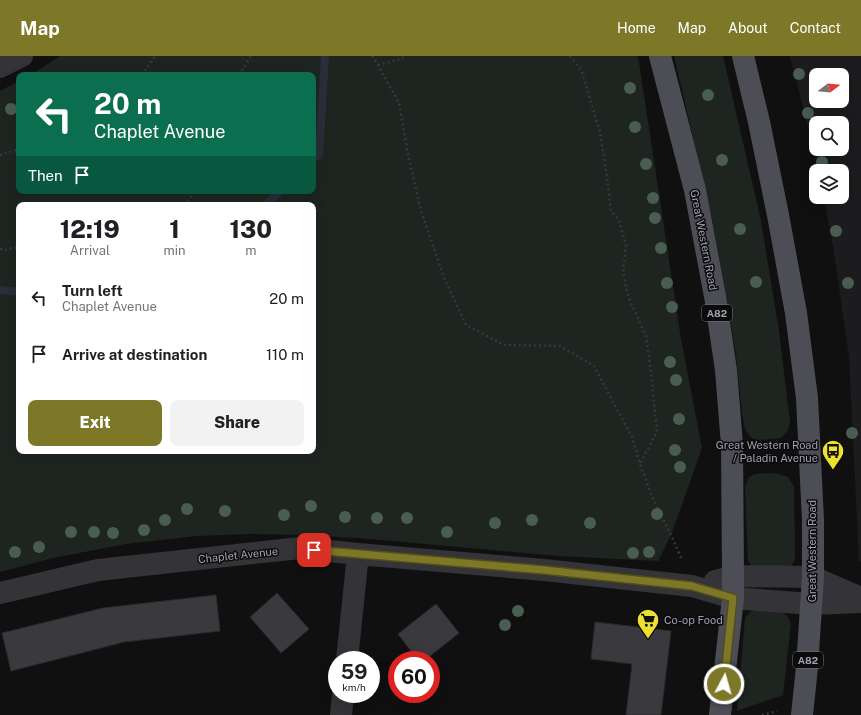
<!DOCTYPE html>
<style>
:root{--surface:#fff;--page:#f2f2f2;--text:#202124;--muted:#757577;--accent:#7c7828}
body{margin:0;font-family:"Public Sans",sans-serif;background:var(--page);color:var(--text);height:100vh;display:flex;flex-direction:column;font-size:15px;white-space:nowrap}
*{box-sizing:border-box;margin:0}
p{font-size:13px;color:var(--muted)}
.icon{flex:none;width:22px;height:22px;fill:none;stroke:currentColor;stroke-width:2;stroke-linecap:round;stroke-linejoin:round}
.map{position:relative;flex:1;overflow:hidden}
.panel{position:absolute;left:16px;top:146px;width:300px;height:252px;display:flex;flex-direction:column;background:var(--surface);border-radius:8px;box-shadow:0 4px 16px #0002}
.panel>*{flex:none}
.banner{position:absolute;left:16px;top:16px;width:300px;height:122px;border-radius:8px;box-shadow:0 4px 16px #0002;background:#0b6e4f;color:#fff;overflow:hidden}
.needle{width:26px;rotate:74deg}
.fabs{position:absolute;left:809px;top:12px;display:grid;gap:8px}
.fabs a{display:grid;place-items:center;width:40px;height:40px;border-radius:8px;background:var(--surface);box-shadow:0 4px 16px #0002;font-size:20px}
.speed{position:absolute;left:328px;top:595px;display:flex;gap:8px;font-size:20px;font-weight:700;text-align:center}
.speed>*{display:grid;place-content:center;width:52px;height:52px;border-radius:50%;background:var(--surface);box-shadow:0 4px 16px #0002;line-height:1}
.speed small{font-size:10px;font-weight:400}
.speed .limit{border:6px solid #d22;background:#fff;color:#111}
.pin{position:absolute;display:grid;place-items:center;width:34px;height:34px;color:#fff;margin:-17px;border-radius:8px;box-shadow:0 2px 6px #0006}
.me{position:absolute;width:44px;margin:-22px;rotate:6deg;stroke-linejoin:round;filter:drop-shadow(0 0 3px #0008)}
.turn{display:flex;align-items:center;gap:14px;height:84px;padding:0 12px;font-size:18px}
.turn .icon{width:52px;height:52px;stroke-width:2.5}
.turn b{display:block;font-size:28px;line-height:34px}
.then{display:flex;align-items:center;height:38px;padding:0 12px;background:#0003;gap:8px;font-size:15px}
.eta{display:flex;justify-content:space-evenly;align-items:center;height:68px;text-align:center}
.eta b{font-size:24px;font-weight:800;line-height:28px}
.action{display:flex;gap:8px;margin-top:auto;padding:8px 12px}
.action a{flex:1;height:46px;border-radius:8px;background:var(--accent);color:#fff;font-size:16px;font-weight:800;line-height:46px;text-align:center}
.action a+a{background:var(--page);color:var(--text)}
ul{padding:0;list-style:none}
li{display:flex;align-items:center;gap:12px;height:56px;padding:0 12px}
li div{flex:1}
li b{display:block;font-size:15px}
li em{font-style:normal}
header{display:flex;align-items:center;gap:24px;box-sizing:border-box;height:56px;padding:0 20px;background:var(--accent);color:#fff}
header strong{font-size:19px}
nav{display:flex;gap:22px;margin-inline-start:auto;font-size:14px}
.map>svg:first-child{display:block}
.built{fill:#1c1c1e;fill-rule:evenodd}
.green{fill:#1e2521;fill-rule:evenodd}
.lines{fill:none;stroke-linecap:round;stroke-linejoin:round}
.stream{stroke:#2a2e39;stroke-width:8}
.building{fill:#3a3a3e;stroke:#2b2a2d}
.path{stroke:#37373d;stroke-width:2.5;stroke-dasharray:2 3;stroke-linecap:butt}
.minor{stroke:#333338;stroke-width:22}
.tertiary{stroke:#333338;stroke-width:22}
.primary{stroke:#4d4d55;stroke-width:22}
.tree{fill:#495d51}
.route-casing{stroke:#514e1a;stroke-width:10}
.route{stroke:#7c7828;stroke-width:7}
.labels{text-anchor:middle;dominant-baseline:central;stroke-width:3;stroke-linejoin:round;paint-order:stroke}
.shield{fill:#0b0b0c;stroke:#747480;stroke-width:1}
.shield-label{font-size:10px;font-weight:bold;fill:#a1a1b1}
.street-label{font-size:11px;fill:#a1a1b1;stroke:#0b0b0c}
.poi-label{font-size:11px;fill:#a1a1b1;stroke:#0b0b0c;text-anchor:end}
</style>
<header>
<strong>Map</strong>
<nav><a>Home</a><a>Map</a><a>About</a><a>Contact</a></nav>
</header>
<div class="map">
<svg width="861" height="659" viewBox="0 0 861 659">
<rect width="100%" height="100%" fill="#101011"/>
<path class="built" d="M790,0H861V506H859L849,301L834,196L824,141H842V115H819ZM816,19H842V45H816ZM816,67H842V93H816Z"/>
<path class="green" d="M60,0H638L681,283L702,392L671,479L658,505L558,500L371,483L307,479L249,478L196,480L126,488L53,502L0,516V35L19,25V135H313V19H31ZM19,149H313V395H19Z
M674,0H723L761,165L779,275L790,366L788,374L781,382L759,384L753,383L748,378L745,373L742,357L736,299L724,227L712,163Z
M770,417L779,418L788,421L794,431L795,504L790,512L754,513L748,505L745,431L749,421L755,418Z
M758,553L782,556L787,560L791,567L783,639L737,655L745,562L750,556Z"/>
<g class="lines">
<path class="stream" d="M313,103L319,98L325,0
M266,149L280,135
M0,234L19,236"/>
</g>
<path class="building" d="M277,537L309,573L281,597L250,561Z
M216,539L220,575L124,586L11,615L2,577L103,552Z
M436,548L459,577L425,604H418L398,578Z
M595,566L671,575L661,659H626L632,608L591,603Z"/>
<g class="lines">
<path class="path" d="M372,0L378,9L399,47L409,103L421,155L445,224L466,269L504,289L560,290L594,310L632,381L640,408L653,443L671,479L682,504
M570,0L582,16L600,76L608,128L611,155L619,164L626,190L623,216L628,240L646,280L651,317L657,375L640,408
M378,9L401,3L405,0
M142,19L155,0
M239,19L251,0
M0,99L19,93
M184,149L196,135
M0,193L5,194L19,191
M762,659L777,655"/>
<path class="minor" d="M0,11L22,0
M715,525L733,520L813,521
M0,537L98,514L300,492L358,498L544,514L692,530L733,542L812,548
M347,604L358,498
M341,659L343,638"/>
<path class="tertiary" d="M813,521L861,542
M812,548L861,546"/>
<path class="primary" d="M660,0L695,134L715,240L726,314L732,389L733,520V542L720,659
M743,0L759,66L778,159L796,257L807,342L813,464V521L807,611L802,659"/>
</g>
<g class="tree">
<circle cx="799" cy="18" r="6"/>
<circle cx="630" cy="32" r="6"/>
<circle cx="708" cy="39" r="6"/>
<circle cx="11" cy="53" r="6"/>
<circle cx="808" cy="57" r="6"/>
<circle cx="635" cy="71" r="6"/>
<circle cx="722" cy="104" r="6"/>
<circle cx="822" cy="106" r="6"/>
<circle cx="646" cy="108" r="6"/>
<circle cx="653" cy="142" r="6"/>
<circle cx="655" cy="162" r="6"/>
<circle cx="740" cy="173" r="6"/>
<circle cx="836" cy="175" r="6"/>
<circle cx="661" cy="192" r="6"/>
<circle cx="756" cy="226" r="6"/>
<circle cx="667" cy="227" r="6"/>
<circle cx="848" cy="227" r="6"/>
<circle cx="672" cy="251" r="6"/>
<circle cx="670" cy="306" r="6"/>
<circle cx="676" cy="324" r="6"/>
<circle cx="679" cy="363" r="6"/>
<circle cx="852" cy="377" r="6"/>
<circle cx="675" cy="394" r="6"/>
<circle cx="680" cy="411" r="6"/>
<circle cx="311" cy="450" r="6"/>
<circle cx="187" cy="453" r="6"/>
<circle cx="225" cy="455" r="6"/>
<circle cx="657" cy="458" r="6"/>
<circle cx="284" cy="459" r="6"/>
<circle cx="345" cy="461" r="6"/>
<circle cx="377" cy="462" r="6"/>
<circle cx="407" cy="462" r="6"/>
<circle cx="165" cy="464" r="6"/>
<circle cx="532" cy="464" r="6"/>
<circle cx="495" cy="467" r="6"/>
<circle cx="590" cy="467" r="6"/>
<circle cx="144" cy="474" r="6"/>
<circle cx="71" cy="476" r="6"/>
<circle cx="94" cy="476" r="6"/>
<circle cx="447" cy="476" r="6"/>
<circle cx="113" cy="477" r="6"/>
<circle cx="39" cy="491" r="6"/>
<circle cx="15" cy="496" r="6"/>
<circle cx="649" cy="496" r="6"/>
<circle cx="633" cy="497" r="6"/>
<circle cx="518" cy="555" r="6"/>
<circle cx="505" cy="569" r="6"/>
</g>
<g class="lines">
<g class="route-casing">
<path id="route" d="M314,494L544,514L692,530L733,542L724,628"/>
</g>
<use href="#route" class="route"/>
</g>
<defs>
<g id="bus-pin" transform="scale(1.15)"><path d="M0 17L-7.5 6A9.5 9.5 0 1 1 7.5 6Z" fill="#ece22d" stroke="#0b0b0c"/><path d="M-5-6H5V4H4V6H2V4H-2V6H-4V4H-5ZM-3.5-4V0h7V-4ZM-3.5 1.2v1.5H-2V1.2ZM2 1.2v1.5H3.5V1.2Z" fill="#111"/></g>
<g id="supermarket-pin" transform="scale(1.15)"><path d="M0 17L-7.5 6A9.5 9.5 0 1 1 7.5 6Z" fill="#ece22d" stroke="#0b0b0c"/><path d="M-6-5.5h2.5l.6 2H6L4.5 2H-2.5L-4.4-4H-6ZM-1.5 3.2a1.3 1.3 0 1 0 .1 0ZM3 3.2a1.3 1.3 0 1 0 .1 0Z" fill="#111"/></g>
</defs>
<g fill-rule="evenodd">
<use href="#bus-pin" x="833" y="395"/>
<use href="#supermarket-pin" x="648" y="564"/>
</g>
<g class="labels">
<g class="shield">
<rect x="702" y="249" width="30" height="16" rx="3"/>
<rect x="793" y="596" width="30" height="16" rx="3"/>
</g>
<g class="shield-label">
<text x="717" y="257">A82</text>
<text x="808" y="604">A82</text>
</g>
<g class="street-label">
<text transform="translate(704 184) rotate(79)">Great Western Road</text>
<text transform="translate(812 495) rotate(-90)">Great Western Road</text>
<text transform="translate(238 499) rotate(-6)">Chaplet Avenue</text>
</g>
<g class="poi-label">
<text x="818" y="389">Great Western Road<tspan x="818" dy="13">/ Paladin Avenue</tspan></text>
<text x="664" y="564" text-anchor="start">Co-op Food</text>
</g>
</g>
</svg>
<div class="fabs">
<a><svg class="needle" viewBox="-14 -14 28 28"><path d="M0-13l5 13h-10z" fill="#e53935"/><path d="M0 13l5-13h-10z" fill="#757577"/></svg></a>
<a><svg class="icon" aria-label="search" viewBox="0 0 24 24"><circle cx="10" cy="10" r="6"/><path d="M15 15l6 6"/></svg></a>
<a><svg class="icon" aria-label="layers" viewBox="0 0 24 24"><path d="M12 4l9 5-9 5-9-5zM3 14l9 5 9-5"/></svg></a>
</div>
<div class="speed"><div>59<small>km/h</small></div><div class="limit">60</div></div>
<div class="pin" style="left:314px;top:494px;background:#d93025"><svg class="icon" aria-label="arrive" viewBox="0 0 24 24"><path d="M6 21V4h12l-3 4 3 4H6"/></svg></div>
<svg class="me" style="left:724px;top:628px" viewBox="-20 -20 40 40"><circle r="17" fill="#7c7828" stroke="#fff" stroke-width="3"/><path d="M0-11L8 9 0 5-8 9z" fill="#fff"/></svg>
<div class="banner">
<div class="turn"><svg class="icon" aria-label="left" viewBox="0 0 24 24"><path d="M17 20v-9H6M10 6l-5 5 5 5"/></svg><div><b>20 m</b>Chaplet Avenue</div></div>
<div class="then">Then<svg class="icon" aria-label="arrive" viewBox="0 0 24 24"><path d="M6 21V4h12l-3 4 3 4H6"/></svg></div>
</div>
<section class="panel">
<div class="eta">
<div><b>12:19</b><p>Arrival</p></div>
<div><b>1</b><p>min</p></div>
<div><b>130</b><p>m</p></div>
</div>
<ul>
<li><svg class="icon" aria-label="left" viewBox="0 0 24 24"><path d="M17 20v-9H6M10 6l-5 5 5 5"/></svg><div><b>Turn left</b><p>Chaplet Avenue</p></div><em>20 m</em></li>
<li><svg class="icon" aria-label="arrive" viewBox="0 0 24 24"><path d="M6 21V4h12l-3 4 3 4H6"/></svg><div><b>Arrive at destination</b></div><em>110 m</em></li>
</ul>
<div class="action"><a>Exit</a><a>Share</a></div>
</section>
</div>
